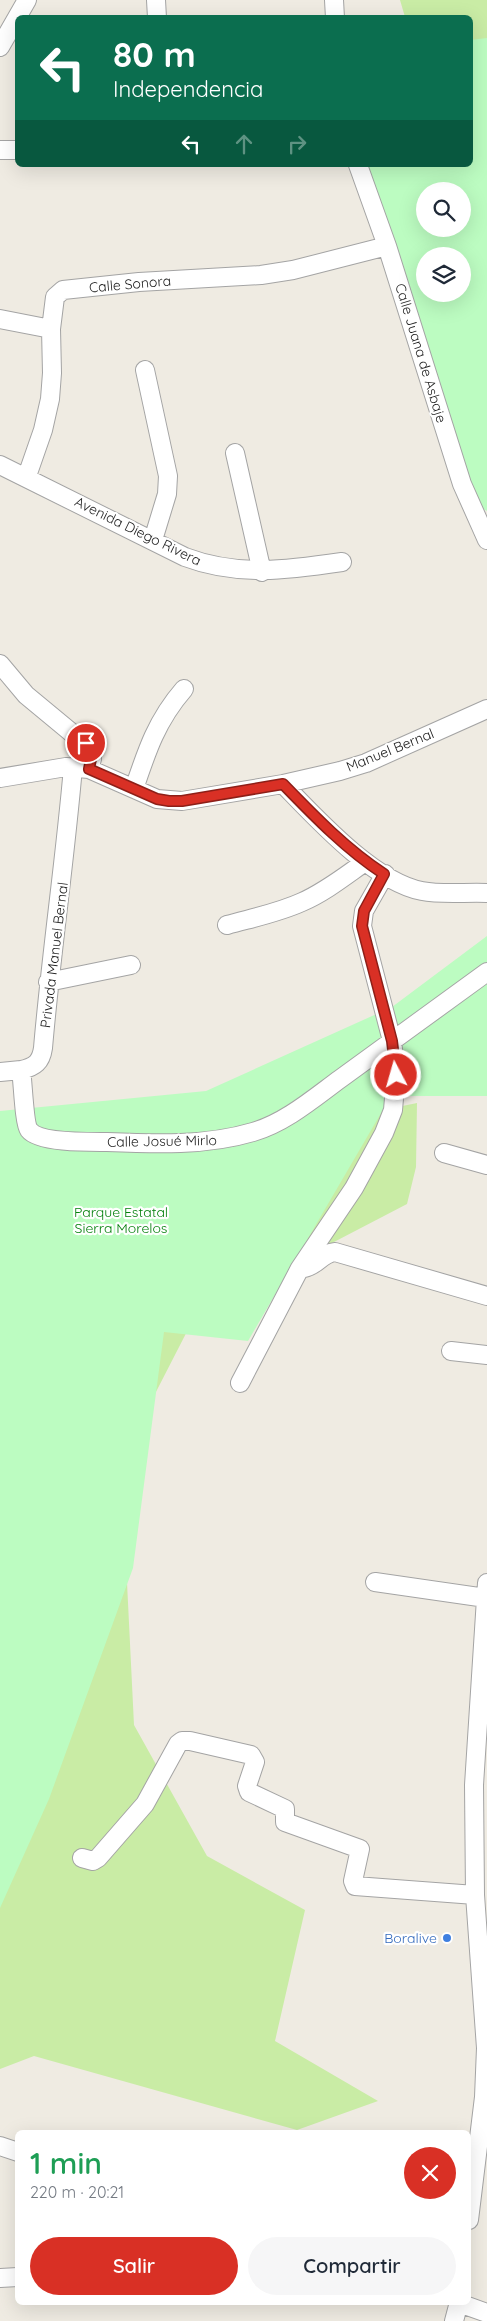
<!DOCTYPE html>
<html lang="es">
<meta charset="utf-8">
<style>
:root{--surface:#fff;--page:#f6f6f7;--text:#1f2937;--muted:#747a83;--accent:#d93025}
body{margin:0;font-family:Quicksand,sans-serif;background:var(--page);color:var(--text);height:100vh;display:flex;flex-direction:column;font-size:19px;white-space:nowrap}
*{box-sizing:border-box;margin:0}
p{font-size:16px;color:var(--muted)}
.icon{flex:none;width:28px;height:28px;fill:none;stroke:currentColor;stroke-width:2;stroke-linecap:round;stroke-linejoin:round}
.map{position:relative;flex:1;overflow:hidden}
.side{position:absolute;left:15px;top:2130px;width:456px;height:175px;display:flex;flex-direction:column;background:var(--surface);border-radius:8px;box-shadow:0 5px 20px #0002}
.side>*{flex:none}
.guide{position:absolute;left:15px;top:15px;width:458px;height:152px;border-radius:8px;box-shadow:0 5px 20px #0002;background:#0b6e4f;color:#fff;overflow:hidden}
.buttons{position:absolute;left:416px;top:182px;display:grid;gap:10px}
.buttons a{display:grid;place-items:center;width:55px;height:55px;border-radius:50%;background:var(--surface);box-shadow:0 5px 20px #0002;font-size:25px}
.pin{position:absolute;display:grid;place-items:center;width:42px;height:42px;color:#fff;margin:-21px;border:2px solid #fff;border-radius:50%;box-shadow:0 1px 5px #0007}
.me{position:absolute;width:55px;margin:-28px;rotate:354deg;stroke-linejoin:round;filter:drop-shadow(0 0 4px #0008)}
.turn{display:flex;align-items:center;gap:18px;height:105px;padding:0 15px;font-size:22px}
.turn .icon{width:65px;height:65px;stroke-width:2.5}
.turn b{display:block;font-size:35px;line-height:42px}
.lanes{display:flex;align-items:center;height:48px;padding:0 15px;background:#0003;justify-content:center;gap:25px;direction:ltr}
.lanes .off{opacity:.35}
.round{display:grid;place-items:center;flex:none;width:52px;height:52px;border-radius:26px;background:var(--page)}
.headline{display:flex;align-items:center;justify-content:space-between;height:85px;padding:0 15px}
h1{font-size:30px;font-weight:600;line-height:38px;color:#1e9e55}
.cta{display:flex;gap:10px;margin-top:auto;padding:10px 15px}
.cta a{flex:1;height:58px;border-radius:30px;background:var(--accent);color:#fff;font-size:20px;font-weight:600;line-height:58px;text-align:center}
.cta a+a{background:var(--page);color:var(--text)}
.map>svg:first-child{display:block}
.grass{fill:#c9eca5}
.park{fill:#bcfcc1;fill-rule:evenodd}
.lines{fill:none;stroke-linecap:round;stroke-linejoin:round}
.minor-casing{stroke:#a4a4a4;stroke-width:20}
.minor{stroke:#fff;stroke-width:18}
.route-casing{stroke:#8d1f18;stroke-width:12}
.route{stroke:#d93025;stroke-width:9}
.shop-dot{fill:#3f7fe0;stroke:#fff;stroke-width:2}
.labels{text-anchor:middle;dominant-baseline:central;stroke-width:4.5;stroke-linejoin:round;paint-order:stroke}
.street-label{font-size:14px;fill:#1d1d1d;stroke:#fff}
.park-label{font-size:14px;fill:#06810e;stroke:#fff}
.shop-label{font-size:14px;fill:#366cbe;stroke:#fff;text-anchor:end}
</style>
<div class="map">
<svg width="487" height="2321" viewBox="0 0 487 2321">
<rect width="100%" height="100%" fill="#efebe2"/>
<path class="grass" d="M400,0H487V329L462,229V191L470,165V18L405,17Z
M417,1103L416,1167L407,1204L309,1255L216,1275L121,1460L134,1725L207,1856L305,1910L275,2041L378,2101L297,2130L34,2056L0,2069V1286L110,1166Z"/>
<path class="park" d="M487,38V511L468,500L366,165H470V40ZM425,191H462V229H425ZM425,256H462V294H425Z
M487,936V1096H391L248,1341L164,1332L133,1568L49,1799L0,1908V1111L206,1091L392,1007Z"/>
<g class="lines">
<g class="minor-casing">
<path id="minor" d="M156,0L157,18
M334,0L335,18
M0,47L27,0
M0,150H18
M358,165L387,246L462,484L487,540
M0,319L51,329
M145,370L168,476L167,494L153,540
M235,453L262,572
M0,465L185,557C238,577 288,570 342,562
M27,476L43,430L50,399L52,373L51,329L55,297L63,290L139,282L261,275L293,270L387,246
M0,664L26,695L90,748L92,759L89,769
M73,767C65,861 51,954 43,1048C41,1062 35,1067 21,1070C23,1082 24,1123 29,1130C39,1143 91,1142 107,1142C155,1144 206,1146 253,1132C285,1123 314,1098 340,1079C389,1043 438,1008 487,972
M0,778L66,767L89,769L157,799L182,801L283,784L340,771L366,763L487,709
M283,784C316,818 374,882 422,891C442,895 466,892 487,893
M134,789C147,750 157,720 184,689
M227,925C252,918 278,913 302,902C325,892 345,876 365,862
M48,982L131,965
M0,1072L21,1070
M444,1153L487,1165
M304,1268C317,1266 322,1253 335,1252L487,1296
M451,1351L487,1355
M240,1383L300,1268L354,1188L384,1133L393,1110L396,1075L392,1041L362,926L364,911L385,874
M375,1582L486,1598
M82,1858L93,1861L98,1858L145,1804L178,1744L182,1741H190L251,1755L255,1762L247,1786L249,1792L285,1809V1822L360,1849L353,1881L355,1886L475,1895
M0,2146L18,2152
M469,2220L484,2097L486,2048L475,1895L474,1785L487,1583
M0,2278L18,2277
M459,2303L487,2313
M454,2321L459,2302"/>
</g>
<use href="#minor" class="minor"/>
</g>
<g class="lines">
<g class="route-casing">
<path id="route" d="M86,743L92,754L89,769L157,799L169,801H182L283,784C315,817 346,849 384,874L364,911L362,926L392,1041L396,1075"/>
</g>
<use href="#route" class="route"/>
</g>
<circle class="shop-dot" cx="447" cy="1938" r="5"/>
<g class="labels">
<g class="street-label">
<text transform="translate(130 284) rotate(-5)">Calle Sonora</text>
<text transform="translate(421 353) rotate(73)">Calle Juana de Asbaje</text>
<text transform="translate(138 531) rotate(26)">Avenida Diego Rivera</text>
<text transform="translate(390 750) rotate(-22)">Manuel Bernal</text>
<text transform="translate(54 955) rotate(-83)">Privada Manuel Bernal</text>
<text transform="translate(162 1141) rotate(-1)">Calle Josué Mirlo</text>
</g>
<g class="park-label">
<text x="121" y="1212">Parque Estatal<tspan x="121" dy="16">Sierra Morelos</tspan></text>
</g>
<g class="shop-label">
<text x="437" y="1938">Boralive</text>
</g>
</g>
</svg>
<div class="buttons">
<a><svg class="icon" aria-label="search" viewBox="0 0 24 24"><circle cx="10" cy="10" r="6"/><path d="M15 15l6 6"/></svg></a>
<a><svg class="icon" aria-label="layers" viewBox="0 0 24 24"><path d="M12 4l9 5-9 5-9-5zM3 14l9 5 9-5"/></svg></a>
</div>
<div class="pin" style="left:86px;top:743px;background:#d93025"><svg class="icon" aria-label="arrive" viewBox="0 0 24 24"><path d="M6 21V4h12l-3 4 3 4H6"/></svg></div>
<svg class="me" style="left:396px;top:1075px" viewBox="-20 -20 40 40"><circle r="17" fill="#d93025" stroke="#fff" stroke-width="3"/><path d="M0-11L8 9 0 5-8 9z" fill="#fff"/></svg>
<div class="guide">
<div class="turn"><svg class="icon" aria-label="left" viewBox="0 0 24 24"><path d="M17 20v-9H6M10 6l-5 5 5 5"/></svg><div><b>80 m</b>Independencia</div></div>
<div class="lanes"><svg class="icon" aria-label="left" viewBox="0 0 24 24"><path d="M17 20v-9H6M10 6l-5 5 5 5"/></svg><svg class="icon off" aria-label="ahead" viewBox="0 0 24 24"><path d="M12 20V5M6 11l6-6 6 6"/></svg><svg class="icon off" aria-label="right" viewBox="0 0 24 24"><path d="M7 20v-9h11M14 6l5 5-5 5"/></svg></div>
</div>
<section class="side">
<div class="headline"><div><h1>1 min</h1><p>220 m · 20:21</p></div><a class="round" style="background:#d93025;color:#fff"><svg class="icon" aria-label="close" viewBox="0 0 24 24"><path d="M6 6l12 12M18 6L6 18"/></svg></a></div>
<div class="cta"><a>Salir</a><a>Compartir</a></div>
</section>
</div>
